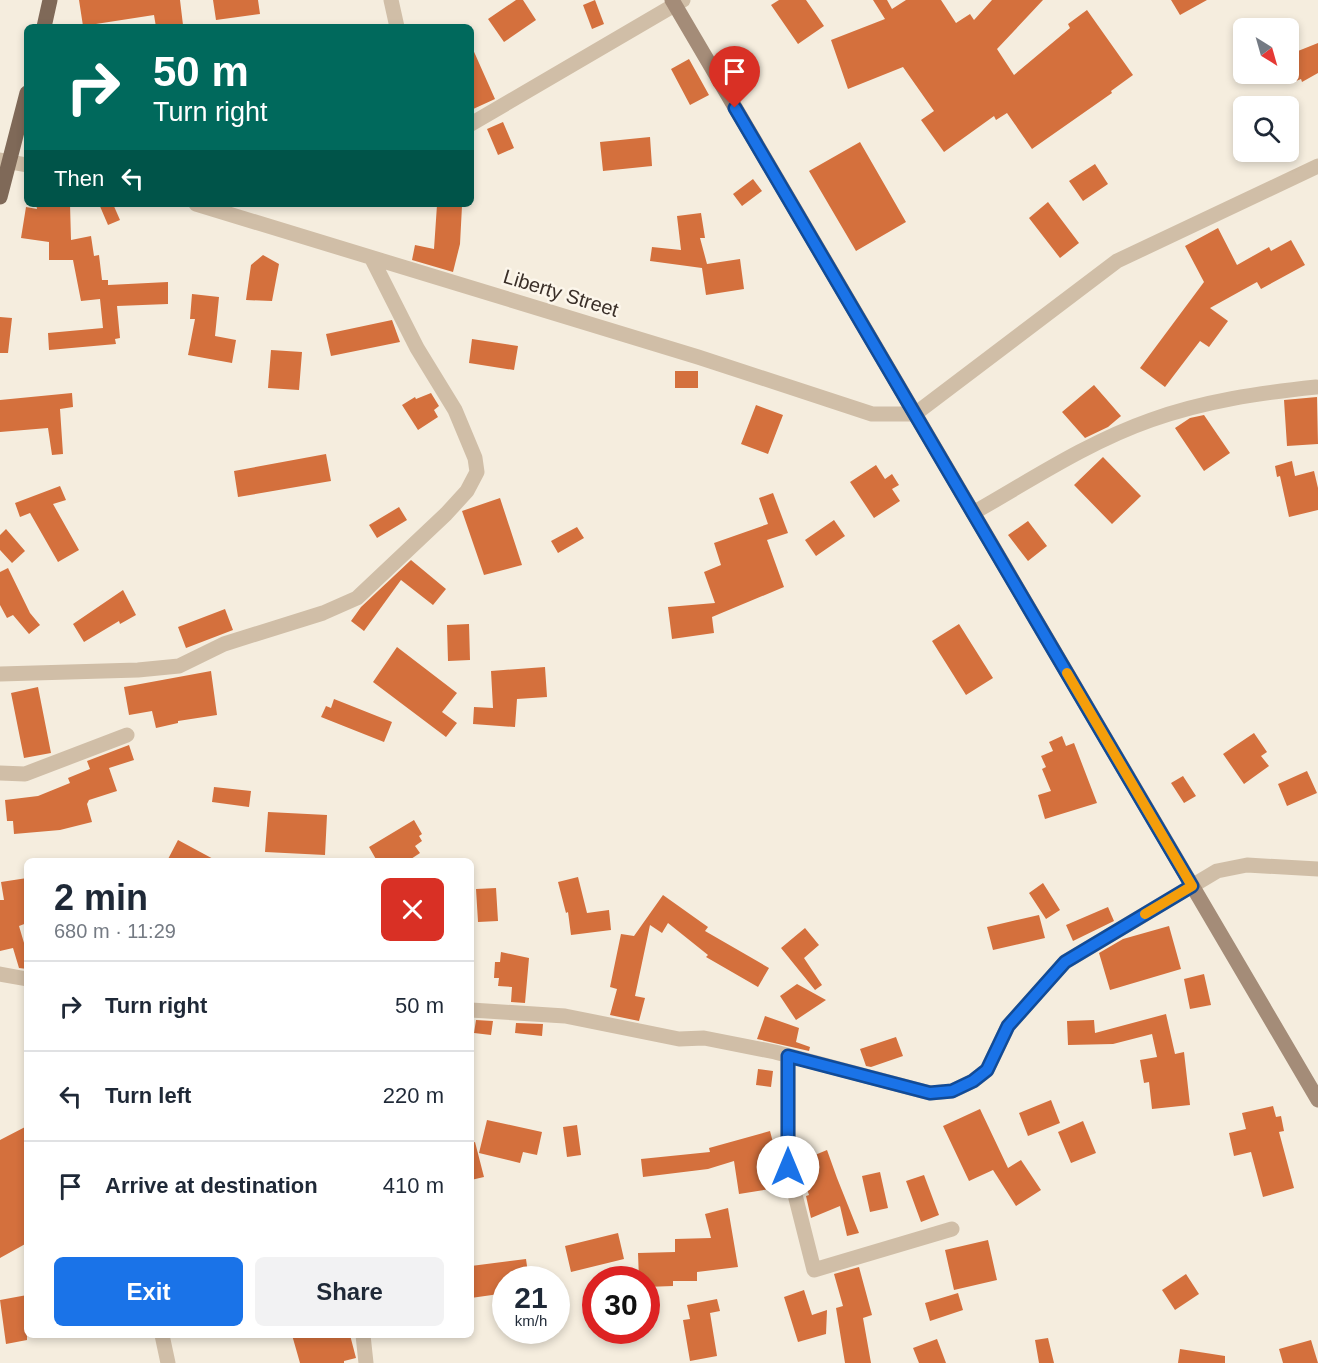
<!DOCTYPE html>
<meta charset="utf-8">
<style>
:root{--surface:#fff;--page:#f2f2f3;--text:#1f2937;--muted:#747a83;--line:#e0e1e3;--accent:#1a73e8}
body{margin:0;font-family:Arial,sans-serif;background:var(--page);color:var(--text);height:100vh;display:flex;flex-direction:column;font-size:22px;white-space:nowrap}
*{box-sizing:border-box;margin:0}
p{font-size:20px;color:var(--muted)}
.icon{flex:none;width:33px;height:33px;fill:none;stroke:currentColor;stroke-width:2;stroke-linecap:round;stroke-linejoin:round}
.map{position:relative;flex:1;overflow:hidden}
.panel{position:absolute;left:24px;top:858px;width:450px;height:480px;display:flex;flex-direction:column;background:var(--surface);border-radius:9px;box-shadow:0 3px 9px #0003}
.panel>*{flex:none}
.guide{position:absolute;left:24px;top:24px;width:450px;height:183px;border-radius:9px;box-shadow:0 3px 9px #0003;background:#00695c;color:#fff;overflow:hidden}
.needle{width:39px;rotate:143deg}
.fabs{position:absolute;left:1233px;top:18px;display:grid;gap:12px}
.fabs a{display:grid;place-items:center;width:66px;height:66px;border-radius:9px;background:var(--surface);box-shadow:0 3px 9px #0003;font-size:30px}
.speed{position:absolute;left:492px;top:1266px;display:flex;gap:12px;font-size:30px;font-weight:700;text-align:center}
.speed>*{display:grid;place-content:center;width:78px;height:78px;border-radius:50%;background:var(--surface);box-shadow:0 3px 9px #0003;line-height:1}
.speed small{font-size:15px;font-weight:400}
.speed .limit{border:9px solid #d22;background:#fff;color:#111}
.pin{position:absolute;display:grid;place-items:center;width:51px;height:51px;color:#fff;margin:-62px -26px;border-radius:50% 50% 50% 0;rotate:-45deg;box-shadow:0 0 6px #0007}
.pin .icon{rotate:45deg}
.me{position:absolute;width:66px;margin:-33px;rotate:0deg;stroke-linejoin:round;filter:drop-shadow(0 0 4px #0008)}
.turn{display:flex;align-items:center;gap:21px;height:126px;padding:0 30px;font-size:27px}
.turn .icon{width:78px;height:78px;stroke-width:2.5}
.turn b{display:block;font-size:42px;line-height:51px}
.then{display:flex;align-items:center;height:57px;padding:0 30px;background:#0003;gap:12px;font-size:22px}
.round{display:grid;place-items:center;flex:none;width:63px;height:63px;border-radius:9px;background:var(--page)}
.head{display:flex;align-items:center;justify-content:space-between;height:102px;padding:0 30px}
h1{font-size:36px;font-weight:700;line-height:45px}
.cta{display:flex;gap:12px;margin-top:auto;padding:12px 30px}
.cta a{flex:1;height:69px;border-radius:9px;background:var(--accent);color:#fff;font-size:24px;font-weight:700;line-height:69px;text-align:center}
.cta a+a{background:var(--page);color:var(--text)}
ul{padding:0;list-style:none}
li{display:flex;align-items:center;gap:18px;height:90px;padding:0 30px;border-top:2px solid var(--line)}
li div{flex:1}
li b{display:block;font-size:22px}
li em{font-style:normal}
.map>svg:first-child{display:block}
.building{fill:#d4703d}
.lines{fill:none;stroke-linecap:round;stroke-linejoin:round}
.minor{stroke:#d0bea7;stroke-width:15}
.secondary{stroke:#a48c78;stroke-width:15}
.primary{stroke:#7f6958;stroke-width:15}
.route-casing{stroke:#114b97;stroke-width:15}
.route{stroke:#1a73e8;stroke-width:10}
.slow{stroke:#f59e0b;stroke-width:10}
.labels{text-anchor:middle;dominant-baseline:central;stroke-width:5;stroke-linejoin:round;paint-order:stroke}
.street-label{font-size:20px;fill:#3b3029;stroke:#fcf6eb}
</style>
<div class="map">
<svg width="1318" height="1363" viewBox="0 0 1318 1363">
<rect width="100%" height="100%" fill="#f5edde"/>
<path class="building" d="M79,0H180L183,25L156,27L154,15L83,26Z
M213,0H258L260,14L216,20Z
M516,0H523L536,20L504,42L488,19Z
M595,0L604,24L592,29L583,5Z
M779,0H806L824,26L798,44L771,5Z
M873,0H887L892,9L906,0H941L956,23L970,14L974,20L992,0H1043L997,49L1014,75L1070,28L1068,24L1087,10L1133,75L1111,91L1112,93L1032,149L1007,113L996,120L994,116L944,152L921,120L934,111L903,67L848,89L831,40L885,19Z
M1171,0H1207L1180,15Z
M1318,43V73L1302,82L1301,79L1296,81L1288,67V55Z
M471,45L495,99L471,110Z
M689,59L709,95L690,105L671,69Z
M503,122L514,148L498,155L487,129Z
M650,137L652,166L603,171L600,142Z
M860,142L906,222L856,251L809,171Z
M1095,164L1108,184L1083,201L1069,181Z
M753,179L762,191L742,206L733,194Z
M1048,202L1079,243L1060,258L1029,218Z
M36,204H70L71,240L91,236L94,256L99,255L102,280H108V285L168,282V304L117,306L120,338L115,339L116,344L49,350L48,333L103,328L100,299L81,301L73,260H49V242L21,238L26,207L37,209Z
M99,204H113L120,220L108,225Z
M437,205L462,206L460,244L453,272L412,260L415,245L434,249Z
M701,213L705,238H700L707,264L740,259L744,289L706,295L702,268L650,261L652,247L681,250L677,216Z
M1218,228L1237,265L1269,247L1271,251L1291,240L1305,265L1261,289L1257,282L1210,308L1228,321L1209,347L1200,341L1165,387L1140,368L1204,282L1185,246Z
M263,255L279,264L272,301L246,300L251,265Z
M192,294L219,297L215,336L236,340L232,363L188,355L195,319H190Z
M0,317L12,318L8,353H0Z
M392,320L400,342L331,356L326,334Z
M472,339L518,346L514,370L469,363Z
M271,350L302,352L299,390L268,388Z
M675,371H698V388H675Z
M1094,385L1121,416L1108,427L1085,438L1062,412Z
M72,393L73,407L60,409L63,454L52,455L48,428L0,432V400Z
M431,393L439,406L434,410L438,417L418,430L402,405L415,397L416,399Z
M1317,397L1318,444L1287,446L1284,400Z
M756,405L783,415L768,454L741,444Z
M1204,415L1230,453L1204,471L1175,428L1190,418Z
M326,454L331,481L238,497L234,471Z
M1103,457L1141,496L1112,524L1074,485Z
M1292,461L1295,476L1314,471L1318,488V510L1289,517L1280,476L1277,477L1275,466Z
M876,465L885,479L892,474L899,485L892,489L900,501L874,518L850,482Z
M60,486L66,500L53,504L79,550L58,562L30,513L20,517L15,503Z
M773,493L788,533L767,540L784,587L712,617L714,633L672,639L668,607L715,603L704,572L721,565L714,543L768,524L759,498Z
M500,498L522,565L484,575L462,511Z
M399,507L407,520L377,538L369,525Z
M834,520L845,536L816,556L805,540Z
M1028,521L1047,546L1028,561L1008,535Z
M577,527L584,538L558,553L551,541Z
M6,529L25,551L12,563L0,550V535Z
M411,560L446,589L433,605L401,580L364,631L351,621L361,607Z
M8,568L30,613L40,625L29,634L13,615L7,618L0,605V572Z
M123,590L136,615L120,624L119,621L84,642L73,624Z
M225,609L233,630L186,648L178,627Z
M469,624L470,660L448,661L447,625Z
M959,624L993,678L966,695L932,641Z
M397,647L457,693L442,712L457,723L446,737L373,682Z
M545,667L547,697L517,699L515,727L473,724L474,707L493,708L491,671Z
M211,671L217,715L178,721V723L156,728L152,711L129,715L124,687Z
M38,687L51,753L24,758L11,693Z
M334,699L392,722L384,742L321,717L326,706L331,708Z
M1254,733L1267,752L1261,756L1269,766L1244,784L1223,754Z
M1062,736L1066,746L1074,743L1097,803L1045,819L1038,795L1051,791L1042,769L1046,767L1041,756L1053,751L1049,742Z
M129,745L134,760L109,768L117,791L89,800L87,804L92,822L60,830L14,834L13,821H7L5,800L38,796L70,783L68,778L90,769L87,761Z
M1307,771L1317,793L1287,806L1278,784Z
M1183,776L1196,796L1184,803L1171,783Z
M214,787L251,791L249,807L212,802Z
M268,812L327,815L325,855L265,852Z
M414,820L422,834L419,836L422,841L415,846L420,853L408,861H377L369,847Z
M178,840L217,861H167Z
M578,877L587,913L609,910L611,930L571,935L568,912L566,913L558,882Z
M27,878V923L19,926L27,953V969L19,968L13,948L0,951V900H4L1,882Z
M1043,883L1060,910L1046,919L1029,893Z
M496,888L498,921L478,922L476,889Z
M663,895L708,927L705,931L769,968L758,987L706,957L708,955L668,923L662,933L650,925L635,996L645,998L639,1021L610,1015L617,989L610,987L621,934L634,936Z
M1108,907L1114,921L1073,941L1066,925Z
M1039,915L1045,938L993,950L987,927Z
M1169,926L1181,969L1110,990L1099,953L1123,939Z
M805,928L819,945L804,958L822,985L815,990L781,948Z
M501,952L529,958L525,1003L511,1002L512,987L498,986L499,978H494L495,962H500Z
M1204,974L1211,1005L1190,1009L1184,979Z
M797,984L826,1000L796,1020L780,996Z
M1166,1014L1175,1054L1184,1052L1190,1105L1152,1109L1149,1082L1144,1083L1140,1060L1157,1057L1152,1034L1113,1044L1068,1045L1067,1021L1094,1020L1095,1033Z
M765,1016L799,1028L796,1042L810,1047L809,1051L757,1039Z
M476,1020L493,1021L491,1035L474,1033Z
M516,1023L543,1024L542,1036L515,1033Z
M896,1037L903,1056L871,1067L866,1066L860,1049Z
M758,1069L773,1071L771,1087L756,1085Z
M1051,1100L1060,1123L1028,1136L1019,1113Z
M1273,1106L1276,1117L1281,1116L1284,1131L1279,1132L1294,1188L1263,1197L1251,1152L1234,1156L1229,1133L1246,1129L1242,1113Z
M980,1109L1008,1168L1021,1160L1041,1190L1016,1206L993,1170L969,1181L943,1126Z
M487,1120L542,1132L537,1155L523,1152L520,1163L479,1153Z
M1083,1121L1096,1153L1071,1163L1058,1132Z
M577,1125L581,1155L567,1157L563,1127Z
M27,1126V1243L0,1258V1140Z
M770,1131L775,1150L761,1154L764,1176L779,1173L782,1187L739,1194L734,1161L708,1169L643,1177L641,1159L710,1152L709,1148Z
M475,1142L484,1177L471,1180V1143Z
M827,1150L837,1178L859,1233L847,1236L840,1206L811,1218L806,1196L809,1195L798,1162Z
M880,1172L888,1208L870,1212L862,1176Z
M924,1175L939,1215L921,1222L906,1181Z
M728,1208L738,1267L697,1272V1281H673V1286L646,1287V1280H639L638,1253L675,1252V1239L711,1238L705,1214Z
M618,1233L624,1259L571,1272L565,1246Z
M988,1240L997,1280L954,1290L945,1250Z
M526,1259L529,1280H506V1293L471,1298V1266Z
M859,1267L872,1315L863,1318L871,1363H845L836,1308L843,1306L834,1274Z
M1186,1274L1199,1294L1175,1310L1162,1290Z
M804,1290L812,1315L827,1310L826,1334L798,1342L784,1297Z
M958,1293L963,1310L930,1321L925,1303Z
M27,1295V1340L6,1344L0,1300Z
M717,1299L720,1311L710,1313L717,1356L690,1361L683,1320L690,1319L687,1305Z
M292,1335H350L356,1358L344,1361V1363H300Z
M1048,1338L1054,1363H1039L1035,1340Z
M937,1339L946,1363H919L913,1348Z
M1311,1340L1318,1363H1283L1279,1349Z
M1180,1349L1225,1356V1363H1178Z"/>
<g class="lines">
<path class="minor" d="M391,0L397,27
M471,124L683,0
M0,160L27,165
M196,204L698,357L872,414H915L1117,261L1318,166
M973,513C1031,480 1088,442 1151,420C1204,401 1259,393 1316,387
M0,674L138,670L179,666L224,644L323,613L357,598L446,514L467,491L477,472L475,458L455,410L417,348L372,259
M0,773L25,774L127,735
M0,974L27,979
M471,1010L565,1016L679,1039L704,1038L775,1052L930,1093L952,1091L973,1081L987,1070L1008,1026L1065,962L1217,871L1247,865L1318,869
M788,1056V1167L814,1270L952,1229
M162,1335L168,1363
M363,1335L366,1363"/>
<path class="secondary" d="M672,0L1318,1100"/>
<path class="primary" d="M44,27L50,0
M0,197L27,93"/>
</g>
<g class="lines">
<g class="route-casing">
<path id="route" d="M735,108L1192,886L1065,962L1008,1026L987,1070L973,1081L952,1091L930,1093L788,1056V1167"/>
</g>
<use href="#route" class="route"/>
<path class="slow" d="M1067,673L1192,886L1145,914"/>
</g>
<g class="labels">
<g class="street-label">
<text transform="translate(561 293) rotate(17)">Liberty Street</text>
</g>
</g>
</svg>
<div class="fabs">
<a><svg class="needle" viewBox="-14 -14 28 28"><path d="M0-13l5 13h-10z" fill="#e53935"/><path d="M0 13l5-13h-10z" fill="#747a83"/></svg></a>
<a><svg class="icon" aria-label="search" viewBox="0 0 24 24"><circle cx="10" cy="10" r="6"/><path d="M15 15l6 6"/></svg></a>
</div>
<div class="speed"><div>21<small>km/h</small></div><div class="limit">30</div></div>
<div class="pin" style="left:735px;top:108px;background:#d93025"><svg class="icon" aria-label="arrive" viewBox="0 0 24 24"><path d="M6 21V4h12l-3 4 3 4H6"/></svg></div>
<svg class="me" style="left:788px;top:1167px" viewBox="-20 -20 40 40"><circle r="19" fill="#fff"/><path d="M0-13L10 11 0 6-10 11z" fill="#1a73e8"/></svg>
<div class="guide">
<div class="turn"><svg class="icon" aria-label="right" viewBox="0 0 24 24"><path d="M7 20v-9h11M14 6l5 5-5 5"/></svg><div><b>50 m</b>Turn right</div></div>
<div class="then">Then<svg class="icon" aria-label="left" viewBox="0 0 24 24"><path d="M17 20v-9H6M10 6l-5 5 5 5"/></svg></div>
</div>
<section class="panel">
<div class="head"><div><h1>2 min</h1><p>680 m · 11:29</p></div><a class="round" style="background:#d93025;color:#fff"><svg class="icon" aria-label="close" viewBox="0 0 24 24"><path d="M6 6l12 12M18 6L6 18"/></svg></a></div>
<ul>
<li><svg class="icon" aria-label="right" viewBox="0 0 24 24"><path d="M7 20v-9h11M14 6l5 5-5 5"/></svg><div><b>Turn right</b></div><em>50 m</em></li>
<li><svg class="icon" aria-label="left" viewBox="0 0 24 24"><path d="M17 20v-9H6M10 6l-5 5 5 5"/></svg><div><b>Turn left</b></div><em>220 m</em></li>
<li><svg class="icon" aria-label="arrive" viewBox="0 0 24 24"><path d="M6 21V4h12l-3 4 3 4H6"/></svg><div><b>Arrive at destination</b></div><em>410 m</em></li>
</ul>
<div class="cta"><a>Exit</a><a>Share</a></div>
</section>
</div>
